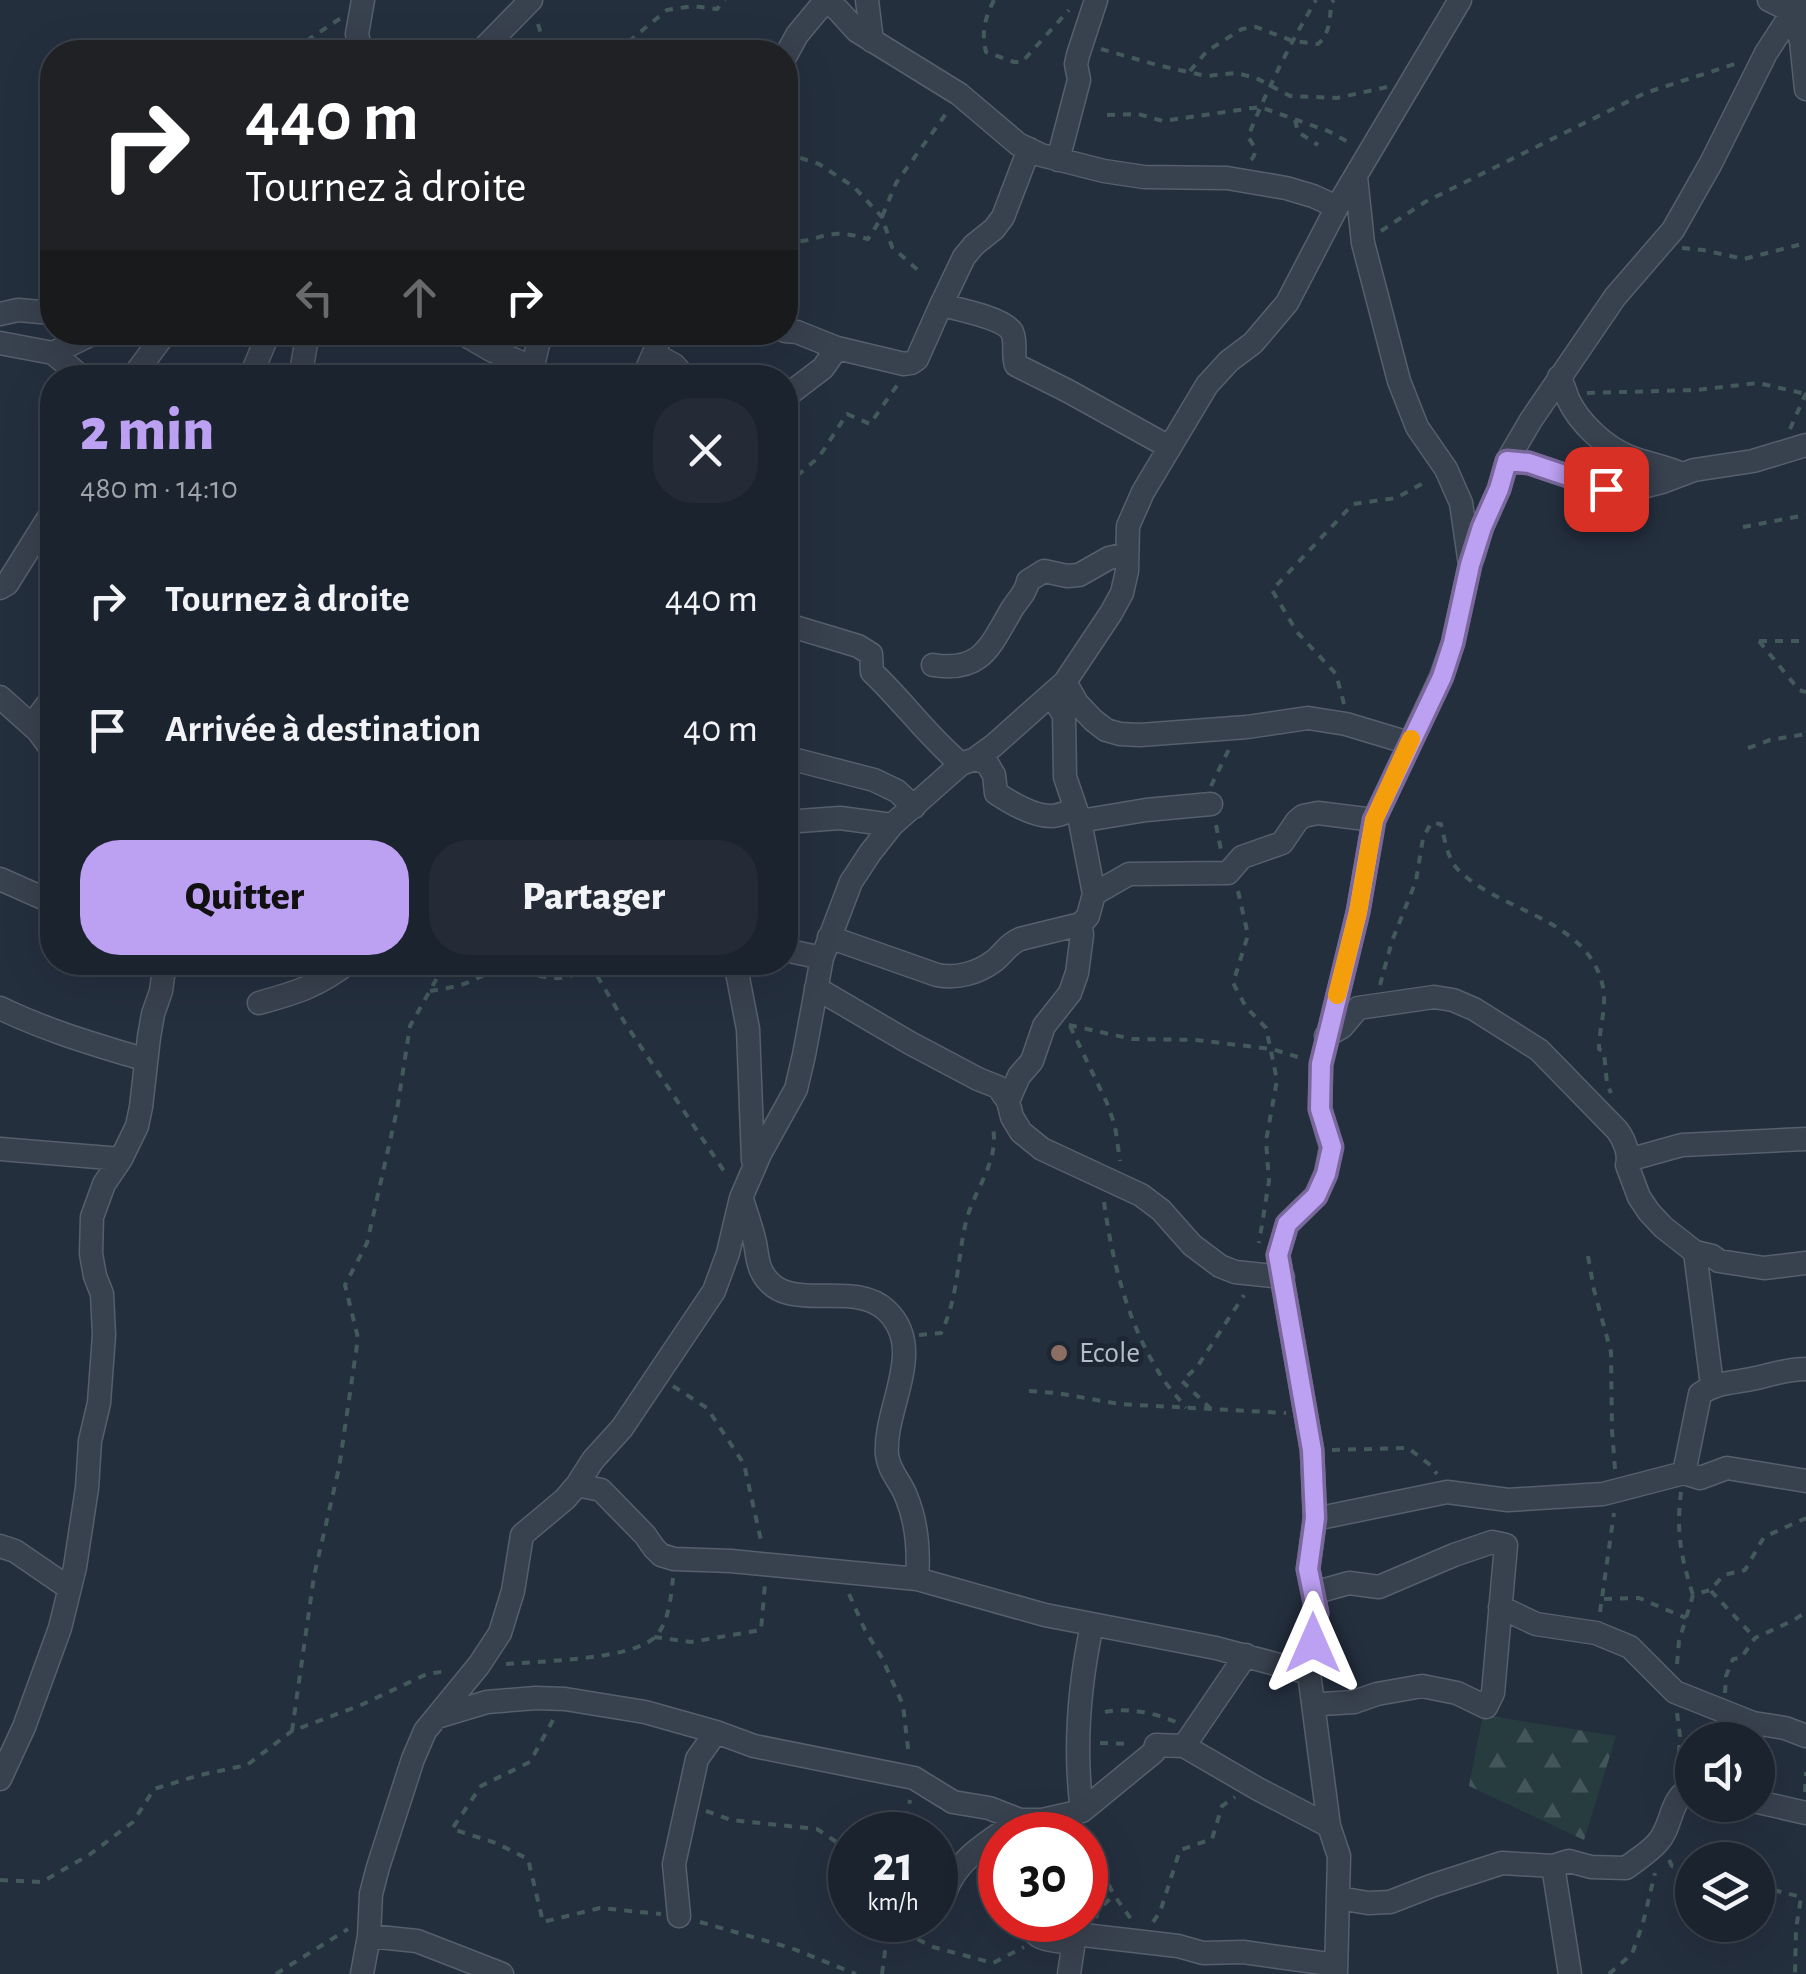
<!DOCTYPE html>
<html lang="fr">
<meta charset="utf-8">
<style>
:root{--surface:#1b232e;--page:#242b36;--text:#f1f3f6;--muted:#a0a4aa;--line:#39404a;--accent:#bca0f2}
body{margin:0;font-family:"Alegreya Sans",sans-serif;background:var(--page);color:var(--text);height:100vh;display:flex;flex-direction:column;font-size:38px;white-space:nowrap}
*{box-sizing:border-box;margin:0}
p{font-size:32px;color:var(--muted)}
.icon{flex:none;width:55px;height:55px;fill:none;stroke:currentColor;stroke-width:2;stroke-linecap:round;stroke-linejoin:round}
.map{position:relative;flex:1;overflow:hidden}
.side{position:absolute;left:40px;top:365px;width:758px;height:610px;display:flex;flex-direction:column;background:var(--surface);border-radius:40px;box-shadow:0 10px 40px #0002,0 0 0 2px var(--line)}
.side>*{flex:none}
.banner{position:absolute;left:40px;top:40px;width:758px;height:305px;border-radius:40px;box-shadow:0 10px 40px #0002,0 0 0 2px var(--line);background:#202124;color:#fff;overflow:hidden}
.tools{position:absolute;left:1675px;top:1722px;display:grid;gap:20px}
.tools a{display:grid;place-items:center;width:100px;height:100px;border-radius:50%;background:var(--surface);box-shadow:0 10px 40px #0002,0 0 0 2px var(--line);font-size:50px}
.speed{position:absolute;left:828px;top:1812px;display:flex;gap:20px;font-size:50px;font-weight:700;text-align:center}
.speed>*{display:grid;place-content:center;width:130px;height:130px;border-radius:50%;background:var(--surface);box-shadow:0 10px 40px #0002,0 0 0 2px var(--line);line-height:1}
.speed small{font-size:25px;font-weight:400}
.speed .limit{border:15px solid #d22;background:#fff;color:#111}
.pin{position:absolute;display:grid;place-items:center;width:85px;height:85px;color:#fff;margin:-42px;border-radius:20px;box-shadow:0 5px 15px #0006}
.me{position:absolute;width:110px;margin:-55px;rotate:0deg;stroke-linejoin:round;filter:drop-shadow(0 0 8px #0008)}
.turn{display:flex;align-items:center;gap:35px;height:210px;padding:0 40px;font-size:45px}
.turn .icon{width:130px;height:130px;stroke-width:2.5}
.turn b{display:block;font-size:70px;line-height:85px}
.lanes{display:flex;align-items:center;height:95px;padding:0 40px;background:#0003;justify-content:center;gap:50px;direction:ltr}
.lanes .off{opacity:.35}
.round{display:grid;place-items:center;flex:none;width:105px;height:105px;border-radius:40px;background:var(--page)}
.summary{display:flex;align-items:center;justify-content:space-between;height:170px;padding:0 40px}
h1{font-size:60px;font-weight:800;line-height:75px;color:var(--accent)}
.cta{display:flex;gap:20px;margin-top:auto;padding:20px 40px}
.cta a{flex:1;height:115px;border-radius:40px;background:var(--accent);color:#111;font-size:40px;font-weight:800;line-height:115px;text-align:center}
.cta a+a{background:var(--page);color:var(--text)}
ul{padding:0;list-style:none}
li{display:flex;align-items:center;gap:30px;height:130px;padding:0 40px}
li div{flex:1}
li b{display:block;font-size:38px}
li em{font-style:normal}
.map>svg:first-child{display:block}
.forest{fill:url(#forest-firs)}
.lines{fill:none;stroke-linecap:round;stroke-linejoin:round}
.street-casing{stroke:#565f6c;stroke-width:25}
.path{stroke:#44595c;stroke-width:4;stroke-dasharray:8 8;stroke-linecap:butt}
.street{stroke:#38414e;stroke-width:22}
.route-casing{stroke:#7a689d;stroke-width:25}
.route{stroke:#bca0f2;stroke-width:18}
.slow{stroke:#f59e0b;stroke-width:18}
.education-dot{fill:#8d6e63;stroke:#1d2633;stroke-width:4}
.labels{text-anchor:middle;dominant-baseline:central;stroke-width:10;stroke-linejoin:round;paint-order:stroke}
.poi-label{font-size:30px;fill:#b4bcc9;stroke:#1d2633;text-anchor:start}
</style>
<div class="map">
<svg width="1806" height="1974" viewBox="0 0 1806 1974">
<defs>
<pattern id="forest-firs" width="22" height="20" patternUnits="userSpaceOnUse" patternTransform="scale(2.5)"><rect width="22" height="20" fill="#263c3f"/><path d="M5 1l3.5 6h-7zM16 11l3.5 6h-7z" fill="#435659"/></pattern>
</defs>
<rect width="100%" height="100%" fill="#242f3e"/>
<path class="forest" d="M1483,1715L1616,1736L1584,1840L1469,1786Z"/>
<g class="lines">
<g class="street-casing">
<path id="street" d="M824,0L838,10L857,31L959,94L1018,144L1041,155L1104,171L1144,177L1227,178L1286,188L1313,196L1337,207
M867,0L872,41
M1769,0L1803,17
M1797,3L1792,13L1801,41L1806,89
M361,52L357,34L363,0
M480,52L531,0
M785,57L797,35L825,1
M1058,160L1079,80L1076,64L1078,55L1096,0
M941,305L964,257L974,245L994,229L1003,217L1029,149
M0,314L18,310L52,313
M785,331L797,332L837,348L904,364L911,363L917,359L941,305C957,309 1004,318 1012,332C1017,343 1012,355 1016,365L1068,391L1169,447
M460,332L491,350L532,367
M0,343L53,353
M654,354L674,365L686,378
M1559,377C1564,385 1565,391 1568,399C1579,423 1606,448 1630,457C1648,464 1665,466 1682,474
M83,378L53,353L96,332
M132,378L166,332
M250,378L269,332
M300,378L308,332
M530,378L541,332
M643,378L663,332
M785,397L823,368L837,348
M1507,461L1529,463L1606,489L1638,488L1662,482L1694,470L1753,461L1806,445
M1473,557L1482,527L1499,489L1507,461L1531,420L1615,297L1673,230L1711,163L1766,53L1792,13
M0,588L7,584L52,512
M785,624L858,646L871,654L872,672C903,701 928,737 961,764
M933,665C982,673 990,646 1012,609C1018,599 1026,593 1028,581L1044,571L1067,576L1079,575L1109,558L1127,554
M1065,682L1077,703L1093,720L1106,730L1120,734L1140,735L1247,727L1308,718L1346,724L1409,743
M1051,695L1064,715L1065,777L1080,821L1094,894L1129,874L1228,873L1242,857L1282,843L1297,821L1303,816L1318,813L1374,820
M0,697L38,731L52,750
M32,725L52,698
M785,757L874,780L897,791L914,807
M975,759L987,763L994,775L996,793C1011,803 1033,816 1051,816C1059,816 1069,811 1076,809
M1080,821L1146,810L1211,804
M785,822L840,818L892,825
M0,879L52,902
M829,937L937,975C957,979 978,973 994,961C1004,953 1008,944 1020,939L1081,924L1088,916L1094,894
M785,950L822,958
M735,962L748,1029L753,1160
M816,988L910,1043L978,1079L998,1087L1008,1101L1012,1117L1021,1132L1042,1149L1141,1195L1161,1210L1192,1245L1220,1266L1235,1272L1283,1277
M259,1003C295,993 319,986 349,962
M0,1008C47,1031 97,1045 146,1060
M1326,1036L1342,1027L1358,1008L1434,997L1453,1000L1474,1009L1539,1050L1617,1130C1624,1139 1630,1154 1627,1165L1639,1197L1649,1212L1663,1227L1695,1252L1712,1256L1719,1261L1764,1268L1806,1263
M1008,1101L1019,1076L1032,1061L1044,1026L1070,993L1077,973L1082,935L1081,924
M0,1149L121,1159
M1628,1160L1682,1145L1806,1139
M742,1199C746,1213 752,1228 755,1243C757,1252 757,1263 762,1272C785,1317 852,1278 886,1310C928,1349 883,1408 887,1455C889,1472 901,1482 906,1496C917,1522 919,1552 917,1579
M1695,1252L1712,1385
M1684,1473L1700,1478L1727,1468L1806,1481
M577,1485L601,1490L645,1535L654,1548L661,1555L674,1559L731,1561L917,1579L1045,1615L1216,1648L1309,1673
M1315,1519L1447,1492L1508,1500L1603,1494L1684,1473L1700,1394C1718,1381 1736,1383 1756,1378C1774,1374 1787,1369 1806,1369
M0,1546L15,1551L69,1588
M1313,1593L1349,1583L1379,1587L1454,1555L1492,1542L1506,1545L1493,1693L1486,1707L1457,1693L1422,1686L1377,1694L1354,1702L1322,1704L1316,1710
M1500,1607L1536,1624L1596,1633L1630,1647L1675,1692L1753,1723L1785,1728L1806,1736
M437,1717L487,1702L536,1698L565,1699L645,1712L716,1732L754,1746L914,1778L953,1802L989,1808L1020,1820H1042L1082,1811L1154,1752L1156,1745L1184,1746L1246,1655
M1184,1746L1258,1789L1329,1826
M0,1779L24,1727L60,1628L75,1567L87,1488L90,1441L99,1403L104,1335L102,1294L95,1276L91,1254L92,1217L104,1184L121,1159L137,1126L141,1107L149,1037L153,1014L161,991L165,962
M1758,1802L1806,1813
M1082,1811C1074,1750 1079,1686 1092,1625
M1553,1866L1569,1861L1591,1867L1626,1868C1636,1860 1650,1852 1658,1842C1673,1826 1669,1797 1692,1788
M945,1893C957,1858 990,1841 1020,1820L1023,1829
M1339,1898L1368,1903L1390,1902L1431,1886L1502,1863L1553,1866L1570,1974
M679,1916L674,1864L697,1759L716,1732
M1031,1920C1031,1940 1049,1940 1065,1942L1075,1934L1069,1974
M1075,1934L1178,1946L1203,1953L1243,1952L1336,1965
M369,1936L417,1941L502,1974
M362,1974L369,1936L371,1894L378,1867L413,1759L425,1731L479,1665L500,1633L513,1591L522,1535L565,1499L577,1485L593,1460L622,1428L714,1291L728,1253L741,1198L760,1154L796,1089L804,1055L822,958L851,882L870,853L892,825L961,764L975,759L993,746L1065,682L1111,613L1122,593L1127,571L1128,526L1143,492L1207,385L1229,361L1253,343L1287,303L1337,207L1460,0
M1336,1974L1339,1856L1329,1826L1309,1673L1317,1613L1308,1569L1315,1519L1312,1450L1278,1255L1287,1225L1316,1196L1326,1173L1331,1147L1320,1109L1321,1065L1358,912L1374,820L1441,677L1453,643L1470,565L1461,503L1446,469L1417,427L1399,381L1363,243L1356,177"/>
</g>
<path class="path" d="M994,0C985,18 981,32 986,52L1014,62H1022L1069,10
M538,24L544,44
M1101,49L1157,65L1206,76L1236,73L1256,78L1290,96L1337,98L1387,87
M296,52L300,45L341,18
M616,52L667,10L693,6L717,9L725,0
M1190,71L1207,51L1242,29L1256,27L1293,41L1318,44C1330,34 1330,18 1331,3L1334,0
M1107,115L1138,114L1163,121L1260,107L1328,131L1352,144
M1295,120L1298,132L1318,145
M785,153L819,164L854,187L882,217L892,247L921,273
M1251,160C1259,152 1253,144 1248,137C1267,89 1290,44 1316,0
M1381,231L1425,202L1645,93L1738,63
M785,237C805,247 816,235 834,234C845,233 857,236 868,239L882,217L896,183L948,111
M1682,248L1703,250L1744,259L1806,243
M1587,393L1696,390L1758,383L1806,394
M1790,429L1806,393
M785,486L819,457L847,414L870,424L898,384
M1743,527L1806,515
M785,575L789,582L787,605
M1759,641L1799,690L1806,692
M1759,641H1806
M1344,704L1336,674L1297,632L1272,590L1353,504L1396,498L1427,481
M1748,748L1770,740L1806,734
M1211,786L1229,749
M1216,825L1221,850
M1238,891L1248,935L1233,983L1246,1007L1266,1028L1277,1080L1266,1141L1269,1181L1259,1243
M589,962L625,1023L728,1177
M1380,985L1392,941L1416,881L1423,838L1431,823L1441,824C1444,836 1446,850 1452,861C1456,870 1466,877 1474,883C1518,914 1590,925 1603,987C1607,1007 1599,1028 1599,1049L1604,1052L1607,1084L1611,1093
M430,991C443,989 457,987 469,982C479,978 488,972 499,971C534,968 561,994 590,962
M1069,1025L1132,1039L1196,1040L1272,1049L1301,1058
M1070,1026L1107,1103L1115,1126L1120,1161
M1104,1202C1112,1260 1127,1321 1158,1371C1165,1384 1177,1396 1186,1408
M1588,1256L1594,1290L1611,1352L1612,1430L1615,1469
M919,1335L941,1333C959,1297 957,1256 967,1218C976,1187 999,1161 993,1128
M673,1386L707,1408L744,1464L762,1545
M1029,1391L1057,1393L1119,1404L1286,1413
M1211,1409L1182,1381L1197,1367L1244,1295
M1332,1450L1408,1448L1429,1464L1437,1474
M1681,1492C1676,1532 1681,1558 1693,1595
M1711,1591L1755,1638
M849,1594L865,1630L882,1658L903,1705L909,1757
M1604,1599L1639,1598L1686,1618
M1600,1612L1614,1513
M654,1637L691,1642L761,1630L765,1584
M506,1664C541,1661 628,1660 654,1638C669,1624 671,1596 673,1578
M1677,1664L1679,1641L1693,1595L1710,1590L1724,1575L1745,1570L1764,1537L1806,1518
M1725,1693L1726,1676L1733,1659L1741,1658L1755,1638L1794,1620L1806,1612
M1105,1712C1127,1707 1155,1713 1176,1722
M1677,1713L1680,1736L1678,1765L1683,1772
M553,1720L530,1762L481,1786L452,1829L496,1843L528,1859L543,1922L600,1908L661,1914
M292,1731L314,1576L339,1468L358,1338L345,1285L367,1243L397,1110L410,1026L446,962
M1100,1743L1131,1744
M1805,1792L1806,1772
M706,1811L731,1820L817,1829L838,1843H850
M903,1835L910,1800
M1669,1860L1672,1866L1692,1871
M1085,1867L1102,1872L1114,1895L1131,1919
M0,1880L42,1882L89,1855L133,1822L154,1789L200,1775L247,1765L292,1731L361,1705L427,1674L447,1671
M1758,1886L1801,1897L1796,1929L1795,1974
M1096,1918L1098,1910L1114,1895
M700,1922L791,1948L856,1974
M1153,1922L1160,1912L1180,1850L1212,1839L1222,1806L1235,1797
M889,1925L933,1947L993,1963L1024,1947
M276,1974L348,1929
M882,1974L889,1920
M1609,1974L1632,1954L1643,1923L1655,1873"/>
<use href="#street" class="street"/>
</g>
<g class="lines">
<g class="route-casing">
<path id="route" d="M1313,1643L1317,1613L1308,1569L1315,1518L1312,1450L1278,1255L1287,1224L1316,1196L1326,1174L1332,1147L1320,1109L1321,1064L1358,912L1374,820L1442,677L1453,643L1470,565L1482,527L1499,489L1507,461L1529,463L1606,489"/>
</g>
<use href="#route" class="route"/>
<path class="slow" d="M1337,995L1358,912L1374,820L1411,739"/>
</g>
<circle class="education-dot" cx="1059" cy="1353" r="10"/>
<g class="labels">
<g class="poi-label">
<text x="1079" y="1353">Ecole</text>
</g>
</g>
</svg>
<div class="tools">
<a><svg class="icon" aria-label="sound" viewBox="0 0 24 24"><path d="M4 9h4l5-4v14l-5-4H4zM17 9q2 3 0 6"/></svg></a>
<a><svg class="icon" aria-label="layers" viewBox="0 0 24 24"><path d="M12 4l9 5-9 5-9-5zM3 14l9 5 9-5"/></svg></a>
</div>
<div class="speed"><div>21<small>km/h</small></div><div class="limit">30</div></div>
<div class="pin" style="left:1606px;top:489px;background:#d93025"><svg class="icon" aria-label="arrive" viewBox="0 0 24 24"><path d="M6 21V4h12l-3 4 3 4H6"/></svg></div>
<svg class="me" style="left:1313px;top:1643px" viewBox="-20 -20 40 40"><path d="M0-17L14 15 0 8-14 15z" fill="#bca0f2" stroke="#fff" stroke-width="4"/></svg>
<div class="banner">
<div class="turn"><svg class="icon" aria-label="right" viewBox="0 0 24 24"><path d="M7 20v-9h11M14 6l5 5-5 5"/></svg><div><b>440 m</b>Tournez à droite</div></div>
<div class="lanes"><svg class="icon off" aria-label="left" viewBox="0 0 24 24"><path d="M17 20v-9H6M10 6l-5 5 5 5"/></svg><svg class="icon off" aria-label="ahead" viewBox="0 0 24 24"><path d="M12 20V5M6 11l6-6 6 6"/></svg><svg class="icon" aria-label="right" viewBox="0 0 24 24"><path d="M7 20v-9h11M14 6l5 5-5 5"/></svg></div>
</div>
<section class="side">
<div class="summary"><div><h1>2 min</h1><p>480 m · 14:10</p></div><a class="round"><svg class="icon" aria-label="close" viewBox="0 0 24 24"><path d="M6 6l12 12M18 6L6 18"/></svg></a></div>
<ul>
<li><svg class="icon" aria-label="right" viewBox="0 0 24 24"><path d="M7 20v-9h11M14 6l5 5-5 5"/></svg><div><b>Tournez à droite</b></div><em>440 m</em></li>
<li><svg class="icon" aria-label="arrive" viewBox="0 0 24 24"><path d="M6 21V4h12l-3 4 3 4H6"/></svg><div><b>Arrivée à destination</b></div><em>40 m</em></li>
</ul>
<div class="cta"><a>Quitter</a><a>Partager</a></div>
</section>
</div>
